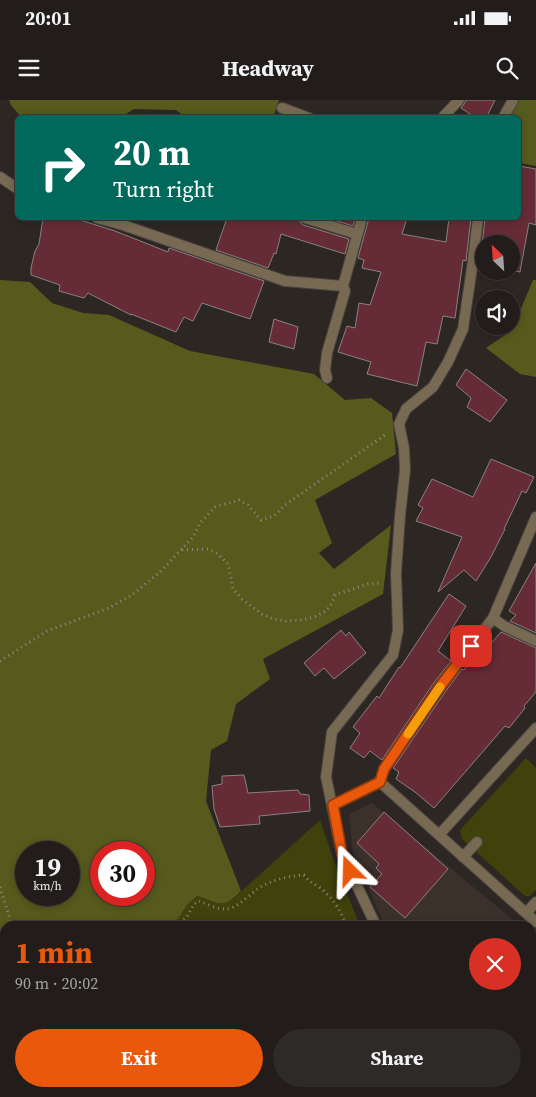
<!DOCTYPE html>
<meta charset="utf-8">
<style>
:root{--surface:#221d1b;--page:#2e2a28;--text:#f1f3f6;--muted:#a2a2a3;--line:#3f3b3a;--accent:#ea580c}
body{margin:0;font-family:"Source Serif 4",serif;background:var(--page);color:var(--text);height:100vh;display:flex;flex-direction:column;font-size:19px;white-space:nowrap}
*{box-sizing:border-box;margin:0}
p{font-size:16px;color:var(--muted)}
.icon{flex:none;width:28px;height:28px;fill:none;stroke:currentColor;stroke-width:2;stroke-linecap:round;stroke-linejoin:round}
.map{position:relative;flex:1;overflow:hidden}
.panel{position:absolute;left:0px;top:821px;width:536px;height:176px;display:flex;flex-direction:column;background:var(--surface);border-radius:15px 15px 0 0;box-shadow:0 2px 8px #0003,0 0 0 1px var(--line)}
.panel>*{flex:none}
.guide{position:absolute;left:15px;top:15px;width:506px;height:105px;border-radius:8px;box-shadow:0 2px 8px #0003,0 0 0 1px var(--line);background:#00695c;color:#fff;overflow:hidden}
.needle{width:32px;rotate:335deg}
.controls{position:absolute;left:475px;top:135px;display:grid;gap:10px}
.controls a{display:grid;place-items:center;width:45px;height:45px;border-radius:50%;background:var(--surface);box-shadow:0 2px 8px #0003,0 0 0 1px var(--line);font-size:25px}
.speed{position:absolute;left:15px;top:741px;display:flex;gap:10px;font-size:25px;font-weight:700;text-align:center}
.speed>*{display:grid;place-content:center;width:65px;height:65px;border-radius:50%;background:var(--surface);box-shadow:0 2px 8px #0003,0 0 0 1px var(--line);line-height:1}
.speed small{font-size:12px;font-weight:400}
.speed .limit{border:8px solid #d22;background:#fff;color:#111}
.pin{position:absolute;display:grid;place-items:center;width:42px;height:42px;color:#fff;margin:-21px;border-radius:10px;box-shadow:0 2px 8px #0006}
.me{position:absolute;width:55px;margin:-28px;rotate:338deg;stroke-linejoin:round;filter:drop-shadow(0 0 4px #0008)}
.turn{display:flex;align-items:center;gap:18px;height:105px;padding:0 15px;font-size:22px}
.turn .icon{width:65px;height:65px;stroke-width:2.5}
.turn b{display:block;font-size:35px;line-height:42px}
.round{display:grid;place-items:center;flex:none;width:52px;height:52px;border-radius:26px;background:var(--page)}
.overview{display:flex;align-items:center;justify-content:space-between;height:85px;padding:0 15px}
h1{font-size:30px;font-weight:700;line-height:38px;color:var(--accent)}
.primary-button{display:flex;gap:10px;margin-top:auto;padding:10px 15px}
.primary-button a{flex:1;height:58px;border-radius:30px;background:var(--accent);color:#fff;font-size:20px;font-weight:700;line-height:58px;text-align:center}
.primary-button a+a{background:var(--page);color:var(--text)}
.status{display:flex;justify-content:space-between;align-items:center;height:35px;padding:0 25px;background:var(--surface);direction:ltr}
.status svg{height:14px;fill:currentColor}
header{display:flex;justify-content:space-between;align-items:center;height:65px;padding:0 15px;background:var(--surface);font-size:22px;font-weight:700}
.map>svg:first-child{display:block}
.built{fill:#3c302b}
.green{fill:#3f420a}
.forest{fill:#565a1c;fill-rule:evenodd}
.building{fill:#652c36;stroke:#8a8182}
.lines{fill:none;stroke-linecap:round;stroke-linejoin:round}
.lane-casing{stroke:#4a4441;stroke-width:12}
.street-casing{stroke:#4a4441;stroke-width:12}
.path{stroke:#8e8986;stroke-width:3;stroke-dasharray:1 4;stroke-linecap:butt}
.lane{stroke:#786953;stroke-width:10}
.street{stroke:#786953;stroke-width:10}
.route-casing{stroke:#983908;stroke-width:12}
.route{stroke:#ea580c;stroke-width:9}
.slow{stroke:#f59e0b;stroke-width:9}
</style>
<div class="status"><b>20:01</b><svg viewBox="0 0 49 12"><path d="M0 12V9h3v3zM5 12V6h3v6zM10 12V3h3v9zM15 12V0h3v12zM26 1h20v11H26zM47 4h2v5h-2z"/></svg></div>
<header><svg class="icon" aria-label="menu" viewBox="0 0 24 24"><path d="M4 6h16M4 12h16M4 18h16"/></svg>Headway<svg class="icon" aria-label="search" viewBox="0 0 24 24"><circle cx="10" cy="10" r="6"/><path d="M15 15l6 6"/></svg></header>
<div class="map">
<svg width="536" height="997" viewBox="0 0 536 997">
<rect width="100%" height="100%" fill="#2d2724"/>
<path class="built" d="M372,703L512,819L505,826H457L453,823L450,826H385L353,753L349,714Z"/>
<path class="green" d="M526,658L536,668V790L530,796H525L462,739L460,730Z
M320,720L334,761L360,826H168L178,819L187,805L197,796L218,803L233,799Z
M0,863L5,867V992L32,993L33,997H0Z
M46,993H301L289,997H47Z"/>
<path class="forest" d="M9,0H279L273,18L185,17L176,10L134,9L121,17H21L11,5Z
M518,0H536V66L519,63V18H506Z
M0,180L30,182L52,203L83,213L109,215L190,251L314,274L345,300L371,298L392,313L396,354L315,400L332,443L319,453L334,469L391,425L383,494L263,559L270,579L236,604L227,641L211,650L206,701L241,791C222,810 220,803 197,796L187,805L178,819L168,826H5V867L0,863ZM26,752H69V795H26ZM101,752H144V795H101Z
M533,180H536V277L520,274L486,248L512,230Z"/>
<path class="building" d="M466,0H495L486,18H476L461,8L464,4Z
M519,66L536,69V125L529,123L520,172L511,170V144H484V164H480L485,118H519Z
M43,118H81L80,120L115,131L168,152L169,148L264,181L250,219L202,203L193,221L184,217L176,232L131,214V215L88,193L84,198L59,191L60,185L31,175V168L35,151L39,144Z
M227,118H298L300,122L303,125L349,139L345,154L281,134L276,154L274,153L268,168L216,150Z
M327,118H355L353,126Z
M369,118H407L402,134L446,142L449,118H471L466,161L463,160L455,218L443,216L437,244L426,242L417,286L367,274L371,262L338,252L347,226L355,228L359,203L370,205L381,172L362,168L364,160L358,158Z
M274,219L298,227L294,249L269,242Z
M466,269L507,300L490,322L467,307L471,298L456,285Z
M491,359L534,377L526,393L522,391L504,429H505L491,457L476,481L464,470L438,492L462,437L416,421L423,408L418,405L432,379L473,397Z
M536,463V533L510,521L516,515L509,511Z
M449,494L466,506L438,551L451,561L433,584L382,660L370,651L364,658L350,648L360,633L353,627L377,596L379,598L399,567L400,568Z
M341,530L346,536L349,532L366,553L334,579L324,568L315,576L304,563Z
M501,532L536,548V592L524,606L525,608L509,628L505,626L434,708L415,692L396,679L399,672L393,668L445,592L462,569L464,570L470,562L472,565Z
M244,675L248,693L298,690L300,694L309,695L310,711L259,716L260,724L220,727L214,709L212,686L222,684V676Z
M384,712L448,769L405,818L370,787L382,774L376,768L379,764L357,743Z"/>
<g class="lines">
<g class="lane-casing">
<path id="lane" d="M442,18L459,0
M305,118L357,134"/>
</g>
<g class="street-casing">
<path id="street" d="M282,8L309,18
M503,18L513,0
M0,77L18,89
M97,118L123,125L285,181L343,186L362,118
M327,278L325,270L327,253L345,191L343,186
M493,518L504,526L536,541
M380,682L384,669L439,588L493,518L536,417
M333,705L380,682L536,822
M439,735L536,628
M463,757L477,742
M526,813L536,802
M376,826L342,754L326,677L332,632L393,555L398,530L396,473L400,416L405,370L404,348L399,324L406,309L433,287L448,262L463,229L473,161L478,118
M531,976L535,979H536
M400,992V997
M268,997L282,992"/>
</g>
<path class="path" d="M182,450L208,449L218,454L228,464L233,489L242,499L262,514L273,519L286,521L302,520L314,517L326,511L332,503L335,495L368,484L381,483
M0,561L47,531L109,508L132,495L161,471L193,437L200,423L215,407L239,400L248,405L261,420L274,416L285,405L385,335
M0,787L12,826
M176,826L187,817L194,804L199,801C207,804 218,810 226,809C237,809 252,792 262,786C276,779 289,776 304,775C309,782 313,783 319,787C332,797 342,811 346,826
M0,941L5,944
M40,992L41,997
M53,997V992"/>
<use href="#lane" class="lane"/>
<use href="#street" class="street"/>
</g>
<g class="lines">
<g class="route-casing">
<path id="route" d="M350,771L342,754L333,705L380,682L384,669L439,588L471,546"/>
</g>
<use href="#route" class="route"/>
<path class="slow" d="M408,634L440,587"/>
</g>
</svg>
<div class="controls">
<a><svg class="needle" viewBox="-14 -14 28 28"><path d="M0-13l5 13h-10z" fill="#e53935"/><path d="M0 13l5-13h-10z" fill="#a2a2a3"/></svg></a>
<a><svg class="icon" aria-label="sound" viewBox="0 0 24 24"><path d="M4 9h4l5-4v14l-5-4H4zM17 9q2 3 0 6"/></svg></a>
</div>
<div class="speed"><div>19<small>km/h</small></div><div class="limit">30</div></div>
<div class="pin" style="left:471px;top:546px;background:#d93025"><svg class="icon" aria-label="arrive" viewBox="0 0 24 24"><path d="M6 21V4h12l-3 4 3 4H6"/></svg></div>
<svg class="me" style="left:350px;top:771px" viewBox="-20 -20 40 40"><path d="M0-17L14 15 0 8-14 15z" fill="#ea580c" stroke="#fff" stroke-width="4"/></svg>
<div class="guide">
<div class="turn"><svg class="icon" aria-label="right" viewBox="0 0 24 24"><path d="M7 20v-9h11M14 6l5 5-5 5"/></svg><div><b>20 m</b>Turn right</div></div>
</div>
<section class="panel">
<div class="overview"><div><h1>1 min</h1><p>90 m · 20:02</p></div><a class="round" style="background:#d93025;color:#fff"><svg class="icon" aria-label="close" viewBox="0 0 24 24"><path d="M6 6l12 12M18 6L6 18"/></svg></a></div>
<div class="primary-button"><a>Exit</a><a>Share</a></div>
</section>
</div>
